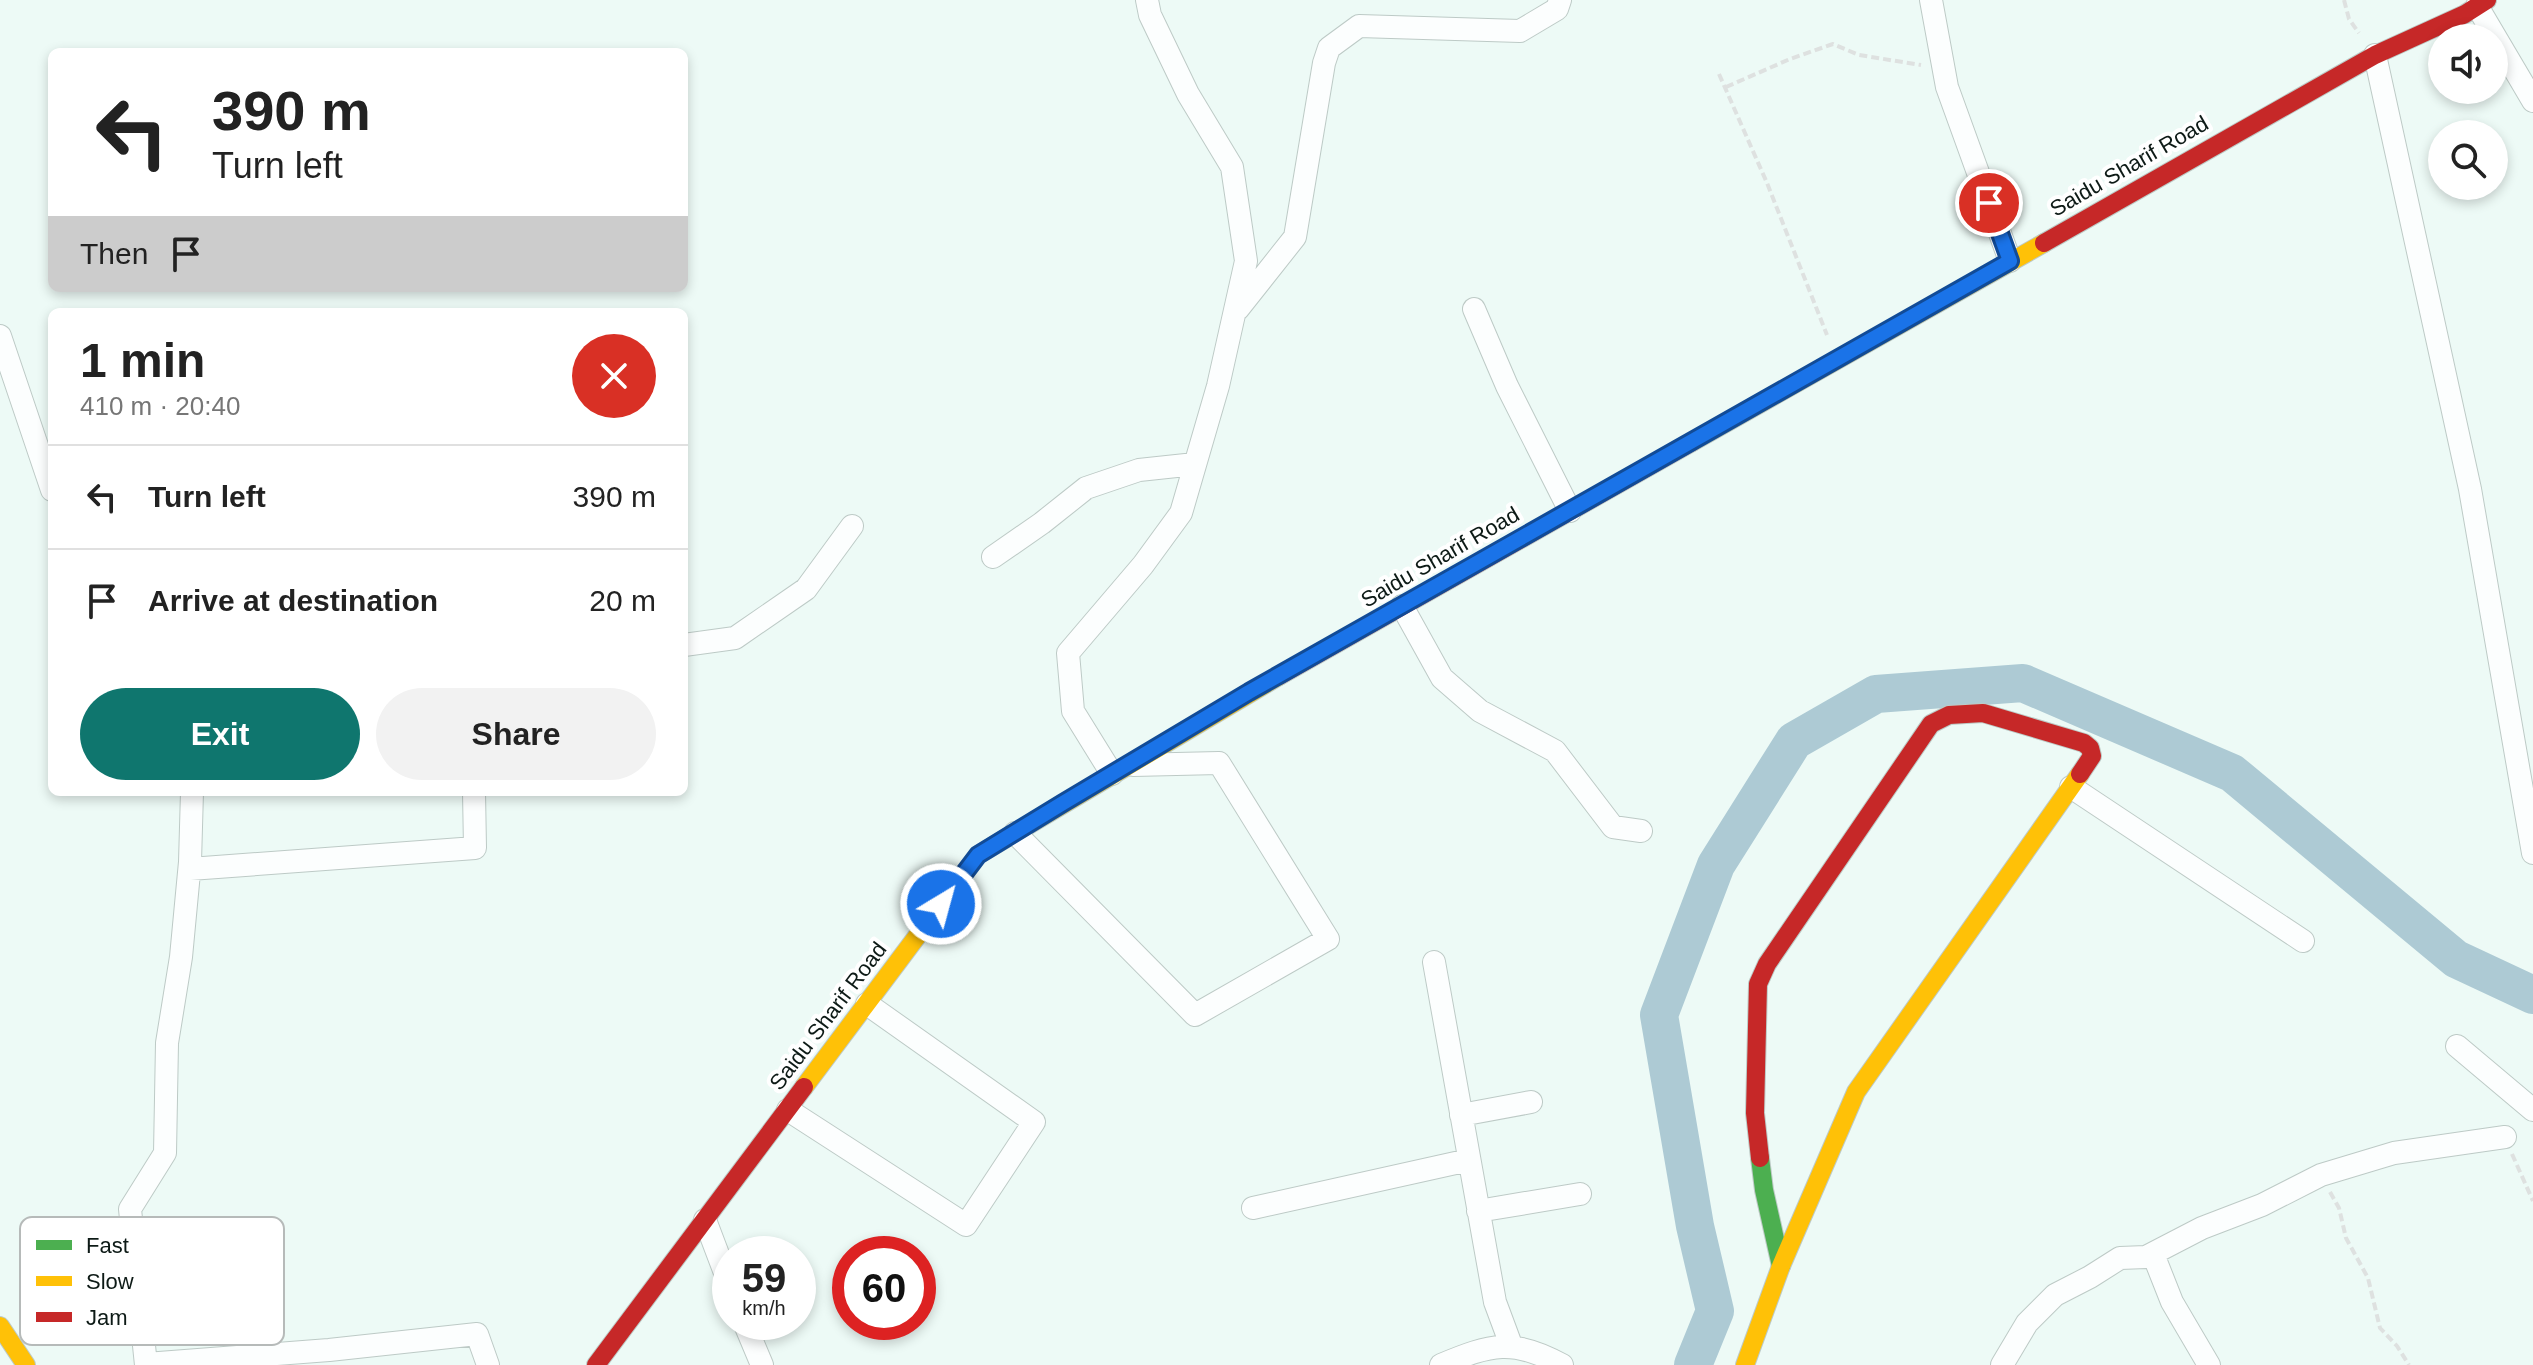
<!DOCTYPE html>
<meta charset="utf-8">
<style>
:root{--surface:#fff;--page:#f2f2f2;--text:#222;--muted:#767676;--line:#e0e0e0;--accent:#0f766e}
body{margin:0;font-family:Helvetica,sans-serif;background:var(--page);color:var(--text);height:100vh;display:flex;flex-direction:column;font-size:30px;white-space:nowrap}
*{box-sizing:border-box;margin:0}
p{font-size:26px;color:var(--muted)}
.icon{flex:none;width:44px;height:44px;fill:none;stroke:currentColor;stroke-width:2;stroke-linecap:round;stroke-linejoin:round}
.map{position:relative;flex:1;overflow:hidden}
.panel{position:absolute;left:48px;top:308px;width:640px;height:488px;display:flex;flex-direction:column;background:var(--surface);border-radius:12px;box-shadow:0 4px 12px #0003}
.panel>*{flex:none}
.banner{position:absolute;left:48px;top:48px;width:640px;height:244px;border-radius:12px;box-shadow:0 4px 12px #0003;background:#fff;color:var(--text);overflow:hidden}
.controls{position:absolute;left:2428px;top:24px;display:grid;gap:16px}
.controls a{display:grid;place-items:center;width:80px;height:80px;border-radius:50%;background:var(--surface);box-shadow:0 4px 12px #0003;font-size:40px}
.speed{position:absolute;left:712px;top:1236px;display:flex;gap:16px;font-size:40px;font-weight:700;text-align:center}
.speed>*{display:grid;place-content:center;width:104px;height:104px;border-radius:50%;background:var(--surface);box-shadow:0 4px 12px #0003;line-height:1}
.speed small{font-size:20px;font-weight:400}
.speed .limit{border:12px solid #d22;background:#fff;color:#111}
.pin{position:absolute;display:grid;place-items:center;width:68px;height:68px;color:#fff;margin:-34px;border:4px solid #fff;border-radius:50%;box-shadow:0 2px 8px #0007}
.me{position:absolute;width:88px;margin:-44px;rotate:37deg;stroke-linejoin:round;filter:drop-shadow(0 0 6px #0008)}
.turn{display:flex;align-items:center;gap:28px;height:168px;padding:0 32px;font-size:36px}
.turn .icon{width:104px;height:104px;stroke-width:2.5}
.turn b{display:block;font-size:56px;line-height:68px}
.then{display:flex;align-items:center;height:76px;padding:0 32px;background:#0003;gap:16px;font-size:30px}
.round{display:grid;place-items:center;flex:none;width:84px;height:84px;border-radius:42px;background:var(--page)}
.overview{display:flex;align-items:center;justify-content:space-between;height:136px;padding:0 32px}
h1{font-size:48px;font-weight:800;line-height:60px}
.primary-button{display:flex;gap:16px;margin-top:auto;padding:16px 32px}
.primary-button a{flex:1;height:92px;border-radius:48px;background:var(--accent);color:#fff;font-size:32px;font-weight:800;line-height:92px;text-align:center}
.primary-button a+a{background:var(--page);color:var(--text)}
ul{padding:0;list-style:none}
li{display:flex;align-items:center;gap:24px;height:104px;padding:0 32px;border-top:2px solid var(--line)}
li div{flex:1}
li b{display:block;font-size:30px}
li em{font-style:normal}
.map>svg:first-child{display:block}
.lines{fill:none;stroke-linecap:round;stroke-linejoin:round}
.river{stroke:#adcad4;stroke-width:38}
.street-casing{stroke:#bdcac6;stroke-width:24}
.fast-casing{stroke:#bdcac6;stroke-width:20}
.slow-casing{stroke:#bdcac6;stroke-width:20}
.jam-casing{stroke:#bdcac6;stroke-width:20}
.path{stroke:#dee1e0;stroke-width:4;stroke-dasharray:8 4;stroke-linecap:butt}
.street{stroke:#fcfefe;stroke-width:22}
.fast{stroke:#4caf50;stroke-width:18}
.slow{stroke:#ffc107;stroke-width:18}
.jam{stroke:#c62828;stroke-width:18}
.route-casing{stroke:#114b97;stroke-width:20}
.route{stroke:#1a73e8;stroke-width:14}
.labels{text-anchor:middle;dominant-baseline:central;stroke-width:8;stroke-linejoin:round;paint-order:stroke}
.street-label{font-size:22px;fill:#0d1a16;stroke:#fff}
.key{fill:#fff;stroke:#b6bab9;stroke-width:2}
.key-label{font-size:22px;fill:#0d1a16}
</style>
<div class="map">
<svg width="2533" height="1365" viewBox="0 0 2533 1365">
<rect width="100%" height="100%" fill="#edfaf6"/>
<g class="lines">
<path class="river" d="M1693,1365L1715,1311L1695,1226L1659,1015L1716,865L1794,741L1876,694L2023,683L2232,773L2456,959L2533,995"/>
<g class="street-casing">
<path id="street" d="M1931,0L1947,87L2010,261
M2477,6L2533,101
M2375,55L2470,489L2533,853
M1238,309L1295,237L1324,63L1329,48L1359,26L1520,31L1557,9L1560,0
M1474,309L1507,386L1570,511
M0,336L52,490
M993,557L1042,523L1086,488L1139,470L1195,464
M1402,606L1442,678L1480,711L1555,751L1613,827L1641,831
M684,645L735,638L806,589L852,526
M1112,774L1073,711L1068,653L1143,565L1181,513L1218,386L1246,261L1232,167L1188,94L1150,15L1147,0
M2071,787L2303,941
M1015,833L1195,1015L1328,939L1219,763L1133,765
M190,869L475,848L474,792
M1434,962L1495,1302L1511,1345
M2457,1046L2533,1110
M788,1110L966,1225L1034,1122L867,1004
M1461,1115L1531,1102
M1253,1208L1469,1160
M1478,1211L1580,1194
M705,1220L730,1286
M2153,1254L2172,1302L2209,1365
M744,1322L762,1365
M146,1364L329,1350L477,1334L488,1365
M146,1365L130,1209L165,1153L167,1043L181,957L190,862L192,792
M1441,1365C1491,1344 1513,1338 1562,1365
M2002,1365L2027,1323L2055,1295L2090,1277L2120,1258L2146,1257L2202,1228L2262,1205L2321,1175L2394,1153L2505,1137"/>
</g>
<g class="fast-casing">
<path id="fast" d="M1760,1158L1764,1190L1781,1266"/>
</g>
<g class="slow-casing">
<path id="slow" d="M1692,442L2044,243
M804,1087L978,855L1279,676
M0,1326L26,1365
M1745,1365L1781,1266L1856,1092L2080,774"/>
</g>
<g class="jam-casing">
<path id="jam" d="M2044,243L2375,55L2465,14L2487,0
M1279,676L1692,442
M1760,1158L1755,1113L1758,984L1767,964L1931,724L1949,715L1983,713L2084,743L2090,748L2092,756L2080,774
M596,1365L804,1087"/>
</g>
<path class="path" d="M2344,0L2349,19L2359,33
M1719,74L1767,183L1827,335
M1726,87L1790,59L1833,44L1859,55L1921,65
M2512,1154L2533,1201
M2330,1192L2339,1208L2346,1238L2368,1278L2380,1328L2397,1346L2409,1365"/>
<use href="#street" class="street"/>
<use href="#fast" class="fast"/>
<use href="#slow" class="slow"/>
<use href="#jam" class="jam"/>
</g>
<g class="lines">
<g class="route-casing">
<path id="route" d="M941,904L978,855L1063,803L1249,692L2010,261L1989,203"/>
</g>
<use href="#route" class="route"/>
</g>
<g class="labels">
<g class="street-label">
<text transform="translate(2129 166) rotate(-30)">Saidu Sharif Road</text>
<text transform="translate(1440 557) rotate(-30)">Saidu Sharif Road</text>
<text transform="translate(828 1016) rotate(-53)">Saidu Sharif Road</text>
</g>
</g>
<rect x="20" y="1217" width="264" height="128" rx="12" class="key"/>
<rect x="36" y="1240" width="36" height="10" fill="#4caf50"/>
<rect x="36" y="1276" width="36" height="10" fill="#ffc107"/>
<rect x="36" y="1312" width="36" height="10" fill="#c62828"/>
<g class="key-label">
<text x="86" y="1253">Fast</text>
<text x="86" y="1289">Slow</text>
<text x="86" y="1325">Jam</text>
</g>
</svg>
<div class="controls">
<a><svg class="icon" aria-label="sound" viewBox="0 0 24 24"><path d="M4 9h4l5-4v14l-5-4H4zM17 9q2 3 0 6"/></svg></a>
<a><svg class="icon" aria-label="search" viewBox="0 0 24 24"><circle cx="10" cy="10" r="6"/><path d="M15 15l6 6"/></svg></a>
</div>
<div class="speed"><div>59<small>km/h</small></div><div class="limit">60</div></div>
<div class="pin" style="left:1989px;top:203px;background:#d93025"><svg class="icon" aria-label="arrive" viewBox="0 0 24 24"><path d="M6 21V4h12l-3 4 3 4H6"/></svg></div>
<svg class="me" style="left:941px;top:904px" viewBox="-20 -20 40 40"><circle r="17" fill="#1a73e8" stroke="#fff" stroke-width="3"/><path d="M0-11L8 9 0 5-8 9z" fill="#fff"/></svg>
<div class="banner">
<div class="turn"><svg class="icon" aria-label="left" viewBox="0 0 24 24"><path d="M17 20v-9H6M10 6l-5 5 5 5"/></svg><div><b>390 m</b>Turn left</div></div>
<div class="then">Then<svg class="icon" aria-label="arrive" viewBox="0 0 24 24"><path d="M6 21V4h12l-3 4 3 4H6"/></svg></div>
</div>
<section class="panel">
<div class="overview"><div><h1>1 min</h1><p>410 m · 20:40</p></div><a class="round" style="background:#d93025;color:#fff"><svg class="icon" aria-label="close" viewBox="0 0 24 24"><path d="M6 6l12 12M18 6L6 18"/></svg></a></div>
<ul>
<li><svg class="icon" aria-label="left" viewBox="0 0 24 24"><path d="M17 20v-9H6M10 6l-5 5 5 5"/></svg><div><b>Turn left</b></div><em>390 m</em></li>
<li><svg class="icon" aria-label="arrive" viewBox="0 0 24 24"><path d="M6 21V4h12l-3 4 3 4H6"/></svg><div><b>Arrive at destination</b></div><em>20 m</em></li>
</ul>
<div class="primary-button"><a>Exit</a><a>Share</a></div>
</section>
</div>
